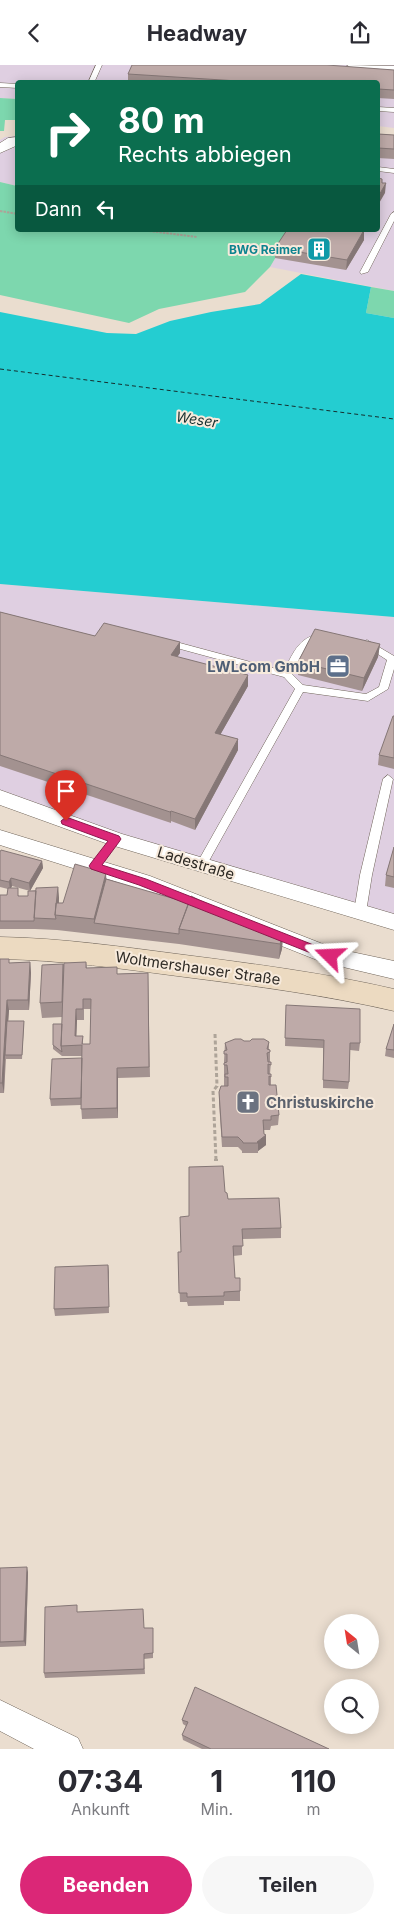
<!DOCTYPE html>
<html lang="de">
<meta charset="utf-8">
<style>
:root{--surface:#fff;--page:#f7f7f7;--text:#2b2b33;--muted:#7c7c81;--accent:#db2777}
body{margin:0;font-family:Inter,sans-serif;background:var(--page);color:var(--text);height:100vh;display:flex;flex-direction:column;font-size:19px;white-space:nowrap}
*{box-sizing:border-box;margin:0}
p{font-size:16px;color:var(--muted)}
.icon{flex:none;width:28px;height:28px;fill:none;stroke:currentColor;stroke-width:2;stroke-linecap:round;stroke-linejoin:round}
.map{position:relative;height:1684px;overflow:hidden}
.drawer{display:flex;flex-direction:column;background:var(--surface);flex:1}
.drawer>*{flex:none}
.guide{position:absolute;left:15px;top:15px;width:365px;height:152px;border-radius:5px;box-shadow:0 2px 12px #0003;background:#0b6e4f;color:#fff;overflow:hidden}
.needle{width:32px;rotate:330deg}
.controls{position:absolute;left:324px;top:1549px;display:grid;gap:10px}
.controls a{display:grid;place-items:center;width:55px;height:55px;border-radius:50%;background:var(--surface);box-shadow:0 2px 12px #0003;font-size:25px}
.pin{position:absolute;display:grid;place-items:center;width:42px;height:42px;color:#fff;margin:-51px -21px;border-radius:50% 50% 50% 0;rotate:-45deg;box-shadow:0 0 5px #0007}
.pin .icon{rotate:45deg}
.me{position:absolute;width:55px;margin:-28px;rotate:291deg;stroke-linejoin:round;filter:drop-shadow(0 0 4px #0008)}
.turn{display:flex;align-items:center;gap:18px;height:105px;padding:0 20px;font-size:22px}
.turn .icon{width:65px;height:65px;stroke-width:2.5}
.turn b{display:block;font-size:35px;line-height:42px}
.then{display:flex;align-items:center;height:48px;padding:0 20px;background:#0003;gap:10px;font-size:19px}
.eta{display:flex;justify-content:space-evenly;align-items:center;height:85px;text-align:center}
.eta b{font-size:30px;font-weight:700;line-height:35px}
.primary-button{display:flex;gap:10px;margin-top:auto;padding:10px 20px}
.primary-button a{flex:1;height:58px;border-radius:30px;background:var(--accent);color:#fff;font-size:20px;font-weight:700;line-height:58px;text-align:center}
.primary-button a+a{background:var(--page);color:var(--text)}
header{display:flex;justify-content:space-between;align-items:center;height:65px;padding:0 20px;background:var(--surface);font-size:22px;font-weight:700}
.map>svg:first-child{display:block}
.industrial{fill:#dfcfe1}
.green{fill:#7dd7ae}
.water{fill:#24cdd1}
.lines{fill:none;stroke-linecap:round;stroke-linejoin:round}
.ferry{stroke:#152f2f;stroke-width:1;stroke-dasharray:4 3;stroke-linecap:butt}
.lane-casing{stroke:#70655a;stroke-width:1}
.street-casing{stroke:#70655a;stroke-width:1}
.secondary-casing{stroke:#70655a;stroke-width:1}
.path-far2{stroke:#aea499;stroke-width:2;stroke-dasharray:2.5 1;stroke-linecap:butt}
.path-far1{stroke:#aea499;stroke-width:3;stroke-dasharray:4 2.5;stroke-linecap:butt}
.path{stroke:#aea499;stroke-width:4;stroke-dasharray:5 3;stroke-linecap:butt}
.lane{fill:#fff;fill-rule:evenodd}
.street{fill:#fff;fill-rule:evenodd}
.secondary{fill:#ecdac1;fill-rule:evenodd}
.wall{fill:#a39290;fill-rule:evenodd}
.shaded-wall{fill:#857776}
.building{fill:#beaaa8;stroke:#857776;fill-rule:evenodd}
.route{fill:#db2777;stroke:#8e194d}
.labels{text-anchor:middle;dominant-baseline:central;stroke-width:4;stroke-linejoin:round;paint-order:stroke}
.far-culture-label{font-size:12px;font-weight:bold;fill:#0d838f;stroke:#f7eadc;text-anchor:end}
.far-water-label{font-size:14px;font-style:italic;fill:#152f2f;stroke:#f7eadc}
.service-label{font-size:15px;font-weight:bold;fill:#4e5e75;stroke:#f7eadc;text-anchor:end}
.street-label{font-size:15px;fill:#2e2a25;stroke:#f7eadc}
.worship-label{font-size:15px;font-weight:bold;fill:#5b616d;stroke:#f7eadc;text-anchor:start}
</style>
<header><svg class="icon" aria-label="back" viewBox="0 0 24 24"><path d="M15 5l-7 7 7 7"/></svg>Headway<svg class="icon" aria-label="share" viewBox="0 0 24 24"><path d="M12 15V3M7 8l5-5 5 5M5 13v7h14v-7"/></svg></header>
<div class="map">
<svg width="394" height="1684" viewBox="0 0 394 1684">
<rect width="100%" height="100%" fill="#eaddcf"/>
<path class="industrial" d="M0,0H394V63L378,61V18H18L17,34L0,33Z
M378,70L394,71V226L270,202L292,165H378Z
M17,71V121L0,117V75L5,72Z
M0,519L394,552V863L0,738Z"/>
<path class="green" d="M0,33L17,34V55H5L4,66H0Z
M0,117L17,121L18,165H292L270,202L245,227L159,244L129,258L0,230Z
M371,222L394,226V253L366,248Z"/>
<path class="water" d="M301,209L371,222L366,248L394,253V552L0,519V247L107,268L136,269L170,256L211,247L260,239Z"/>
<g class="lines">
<path class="ferry" d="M0,304L394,354"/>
<g class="lane-casing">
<path id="lane" d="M96,0H102L94,18H88Z
M347,0L394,1V5L350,2Z
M0,18L18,19V23L0,22Z
M378,42L394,43V47L378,46Z
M378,102L394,104V108L378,106Z
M394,147V156L368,207L361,209L360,207L391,149Z
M325,567L330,570L328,572C304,578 302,589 292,609L303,620L366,629L379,622L387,595L364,580L362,578L364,576L367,575L394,591V604L388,624L368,636L303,627L205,803H197L196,800L295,624L284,612L162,579L160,577L165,574L284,606C295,584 299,572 325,567Z
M388,710L393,714L372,810L366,847L364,850H356L354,847L360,810L383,714Z"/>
</g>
<g class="street-casing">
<path id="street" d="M18,72V80L0,88V78L8,73Z
M0,725L122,769L394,849V865L108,779L0,740Z
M0,765L150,811L333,883L394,896V914L322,897L136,823L0,780Z
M0,1635L78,1673L83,1684H34L0,1666Z"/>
</g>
<g class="secondary-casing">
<path id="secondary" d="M0,872C62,873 123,882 185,890C255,899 325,908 394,924V946C325,930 255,921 185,912C123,904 62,895 0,894Z"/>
</g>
<path class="path-far2" d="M0,146L18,149
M142,165L197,172"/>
<path class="path-far1" d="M215,969L217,1021L213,1026L216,1095"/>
<path class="path" d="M216,1094V1096"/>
<use href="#lane" class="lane"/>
<use href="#street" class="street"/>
<use href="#secondary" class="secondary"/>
</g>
<path class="wall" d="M394,5V34L378,33V18H128V9Z
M378,69L394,70V94L378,93Z
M364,175L346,205L275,193V183Z
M0,547L95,571L180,577V588L177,592L248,610V621L220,670L238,674V685L195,765L171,756V758L0,701Z
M380,579L378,592L362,626L298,610V597Z
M394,651V704L378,700L379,690Z
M394,782V823L385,821L386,810Z
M0,786V787L42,796L43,803L30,826L58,822L59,838H63L106,808V815L205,842L251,861L283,869L282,884L279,894L179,879L57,865V864V865L35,864H0V830H7L8,824L0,822ZM12,821L30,826L28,831H19L11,823Z
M0,894L10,898L30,897L31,908L29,945H9L8,956H24V960L22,994H6L4,1028H0Z
M86,897L87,903L118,909L148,908L150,1012L118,1013V1053L82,1054L81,1040L51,1041L50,1034L82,993V991H62L53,984V980L62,959V952L42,953L40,938L63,899ZM84,944H91L90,979H83V971H76L77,955H84Z
M286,940L360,978L359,986L350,985L349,1017L348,1024L323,1023V983L285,981Z
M394,959V993L385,991L386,984Z
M244,976L269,977V984L270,987V997H271L270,1009H271V1020L279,1050L278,1060L271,1061L270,1065H264V1069L266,1070V1080L258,1086V1088H242V1086L238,1082H222L219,1037V1027L224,1021V996L225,978Z
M225,1127L228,1134L281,1163V1173L242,1174V1190L233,1191L235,1213L240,1226V1236H224V1240L188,1241L187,1237H180L178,1187H181L189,1151Z
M108,1200L109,1248L55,1251L54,1244Z
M0,1503L28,1507L26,1581L0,1582Z
M78,1547L144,1563L153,1568V1593L144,1594L145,1609L45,1613L44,1608Z
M182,1655L329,1684H202L183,1675L182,1670L186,1661L183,1659Z"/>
<path class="shaded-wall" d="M386,118L385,128L378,140V132Z
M364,165V175L346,205L347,195Z
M180,577V588L171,601V590Z
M380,579L378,592L362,626L364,613Z
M248,610V621L215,679V668Z
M238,674V685L195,765V754Z
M171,746V758L170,747Z
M42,796L43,803L30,826L29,818Z
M106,808L107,824L94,858V854Z
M11,813L12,821L10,825L9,817Z
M58,822L59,833L58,850H56Z
M283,869L282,884L279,894L280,879Z
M30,897L31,908L29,945L28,935Z
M7,935L9,945L6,990H5L4,1028L2,1018Z
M76,944L77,955L76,982L75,971Z
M117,1003L118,1013V1053L117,1043Z
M266,1070V1080L258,1086V1078L257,1077Z
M108,1200L109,1207V1248V1242Z
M27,1502L28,1507L26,1581L24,1576Z"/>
<path class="building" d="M132,0H327L394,5V25L378,24V18H269L128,9Z
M378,69L394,70V84L378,83Z
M378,113L382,114V118H386L378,132Z
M287,165H364L347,195L275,183Z
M0,547L95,571L104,558L180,577L171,590L248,610L215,668L238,674L195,754L171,746L170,747L0,690Z
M315,564L380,579L364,613L298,597Z
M393,651H394V693L379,690Z
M394,782V812L386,810Z
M1,785L42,796L29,818L11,813L9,817L0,815V787Z
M75,799L106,808L94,854L55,850L56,838H63Z
M106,814L182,836L183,833L190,835L179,864V869L94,858Z
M58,822L55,850L56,854L34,853L36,823Z
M8,823H18V831H28V826H36L34,856H0V830H7Z
M191,831L205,838L203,841L251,861L253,857L283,869L280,879L179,864Z
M0,894H9V898L30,897L28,935H7L2,1018H0Z
M86,897V903L117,902V909L148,908L149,1002L117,1003V1043L81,1044L82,980L61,981L64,898ZM83,934H91L90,979H82L83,971H75L76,944H83Z
M63,899L62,937L40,938L42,900Z
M286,940L360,944V978H350L349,1017L323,1015L324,975L285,973Z
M7,956H24L22,990H5Z
M53,959H62L61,981L62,987L53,980Z
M394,959V985L386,984Z
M235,974H241L244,976H250L252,974H264L269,977L267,984L270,985V987L267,988L268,997H271V1000L268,999V1009H271V1012L269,1011V1020H276L279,1050L271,1051V1055H263L264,1069L266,1070L257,1077L258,1078H243V1077L238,1072H222L219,1027L221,1021H228V1012H225V1009H228L227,1000H224V998L227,997V989H224V986L227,985L225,978Z
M82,993L81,1033L50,1034L52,994Z
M223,1101L225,1127L227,1128L228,1134L279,1133L281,1163L242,1164L243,1181H233L235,1213H240V1226L224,1227V1231L187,1232V1228H179L178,1187H181L180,1152L189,1151V1102Z
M108,1200L109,1242L54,1244L55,1202Z
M27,1502L24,1576L0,1577V1503Z
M77,1540V1547L143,1544L144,1563H153V1588L144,1589V1604L44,1608L45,1542Z
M195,1622L329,1684H211L182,1670L188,1657L182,1655Z"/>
<path class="route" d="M66,752L119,771L121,774L119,777L102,800L146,814L334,888L336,891L334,894H326L139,820L91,804L89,801L91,798L108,776L62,759L61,756Z"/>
<defs>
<g id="building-square" transform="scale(1.25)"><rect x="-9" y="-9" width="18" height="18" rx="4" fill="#0f9aa8" stroke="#f7eadc"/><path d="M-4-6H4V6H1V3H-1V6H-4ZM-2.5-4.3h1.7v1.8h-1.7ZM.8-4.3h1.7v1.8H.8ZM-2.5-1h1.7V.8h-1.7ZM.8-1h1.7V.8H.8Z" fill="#fff"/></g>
<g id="office-square" transform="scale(1.25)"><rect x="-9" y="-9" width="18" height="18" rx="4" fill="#5c6f8a" stroke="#f7eadc"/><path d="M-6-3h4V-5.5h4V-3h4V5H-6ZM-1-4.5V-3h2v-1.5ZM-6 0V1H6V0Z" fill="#fff"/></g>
<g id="church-square" transform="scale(1.25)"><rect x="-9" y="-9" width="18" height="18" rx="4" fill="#6b7280" stroke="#f7eadc"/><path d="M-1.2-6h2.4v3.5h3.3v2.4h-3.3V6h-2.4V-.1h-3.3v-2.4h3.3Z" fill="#fff"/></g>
</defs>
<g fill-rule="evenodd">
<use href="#building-square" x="319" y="184"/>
<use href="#office-square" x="338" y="601"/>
<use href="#church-square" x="248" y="1037"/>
</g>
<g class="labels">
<g class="far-culture-label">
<text x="302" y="184">BWG Reimer</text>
</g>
<g class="far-water-label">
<text transform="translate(197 354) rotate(9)">Weser</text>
</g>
<g class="service-label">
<text x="320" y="601">LWLcom GmbH</text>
</g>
<g class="street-label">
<text transform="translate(196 798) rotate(17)">Ladestraße</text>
<text transform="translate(198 903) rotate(8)">Woltmershauser Straße</text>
</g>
<g class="worship-label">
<text x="266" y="1037">Christuskirche</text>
</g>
</g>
</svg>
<div class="controls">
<a><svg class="needle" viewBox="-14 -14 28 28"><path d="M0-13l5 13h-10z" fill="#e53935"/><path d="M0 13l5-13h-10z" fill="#7c7c81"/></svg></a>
<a><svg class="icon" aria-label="search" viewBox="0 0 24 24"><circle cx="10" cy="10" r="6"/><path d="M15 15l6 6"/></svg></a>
</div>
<div class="pin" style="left:66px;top:756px;background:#d93025"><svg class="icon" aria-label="arrive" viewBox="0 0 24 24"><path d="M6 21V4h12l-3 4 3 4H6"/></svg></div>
<svg class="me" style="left:330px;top:891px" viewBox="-20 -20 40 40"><path d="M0-17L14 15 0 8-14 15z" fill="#db2777" stroke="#fff" stroke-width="4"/></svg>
<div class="guide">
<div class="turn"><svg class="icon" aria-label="right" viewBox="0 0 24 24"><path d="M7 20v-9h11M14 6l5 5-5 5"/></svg><div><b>80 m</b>Rechts abbiegen</div></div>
<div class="then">Dann<svg class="icon" aria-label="left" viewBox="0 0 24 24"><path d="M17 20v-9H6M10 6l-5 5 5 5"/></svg></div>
</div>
</div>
<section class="drawer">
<div class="eta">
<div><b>07:34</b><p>Ankunft</p></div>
<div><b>1</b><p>Min.</p></div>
<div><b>110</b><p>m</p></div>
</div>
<div class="primary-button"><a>Beenden</a><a>Teilen</a></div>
</section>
